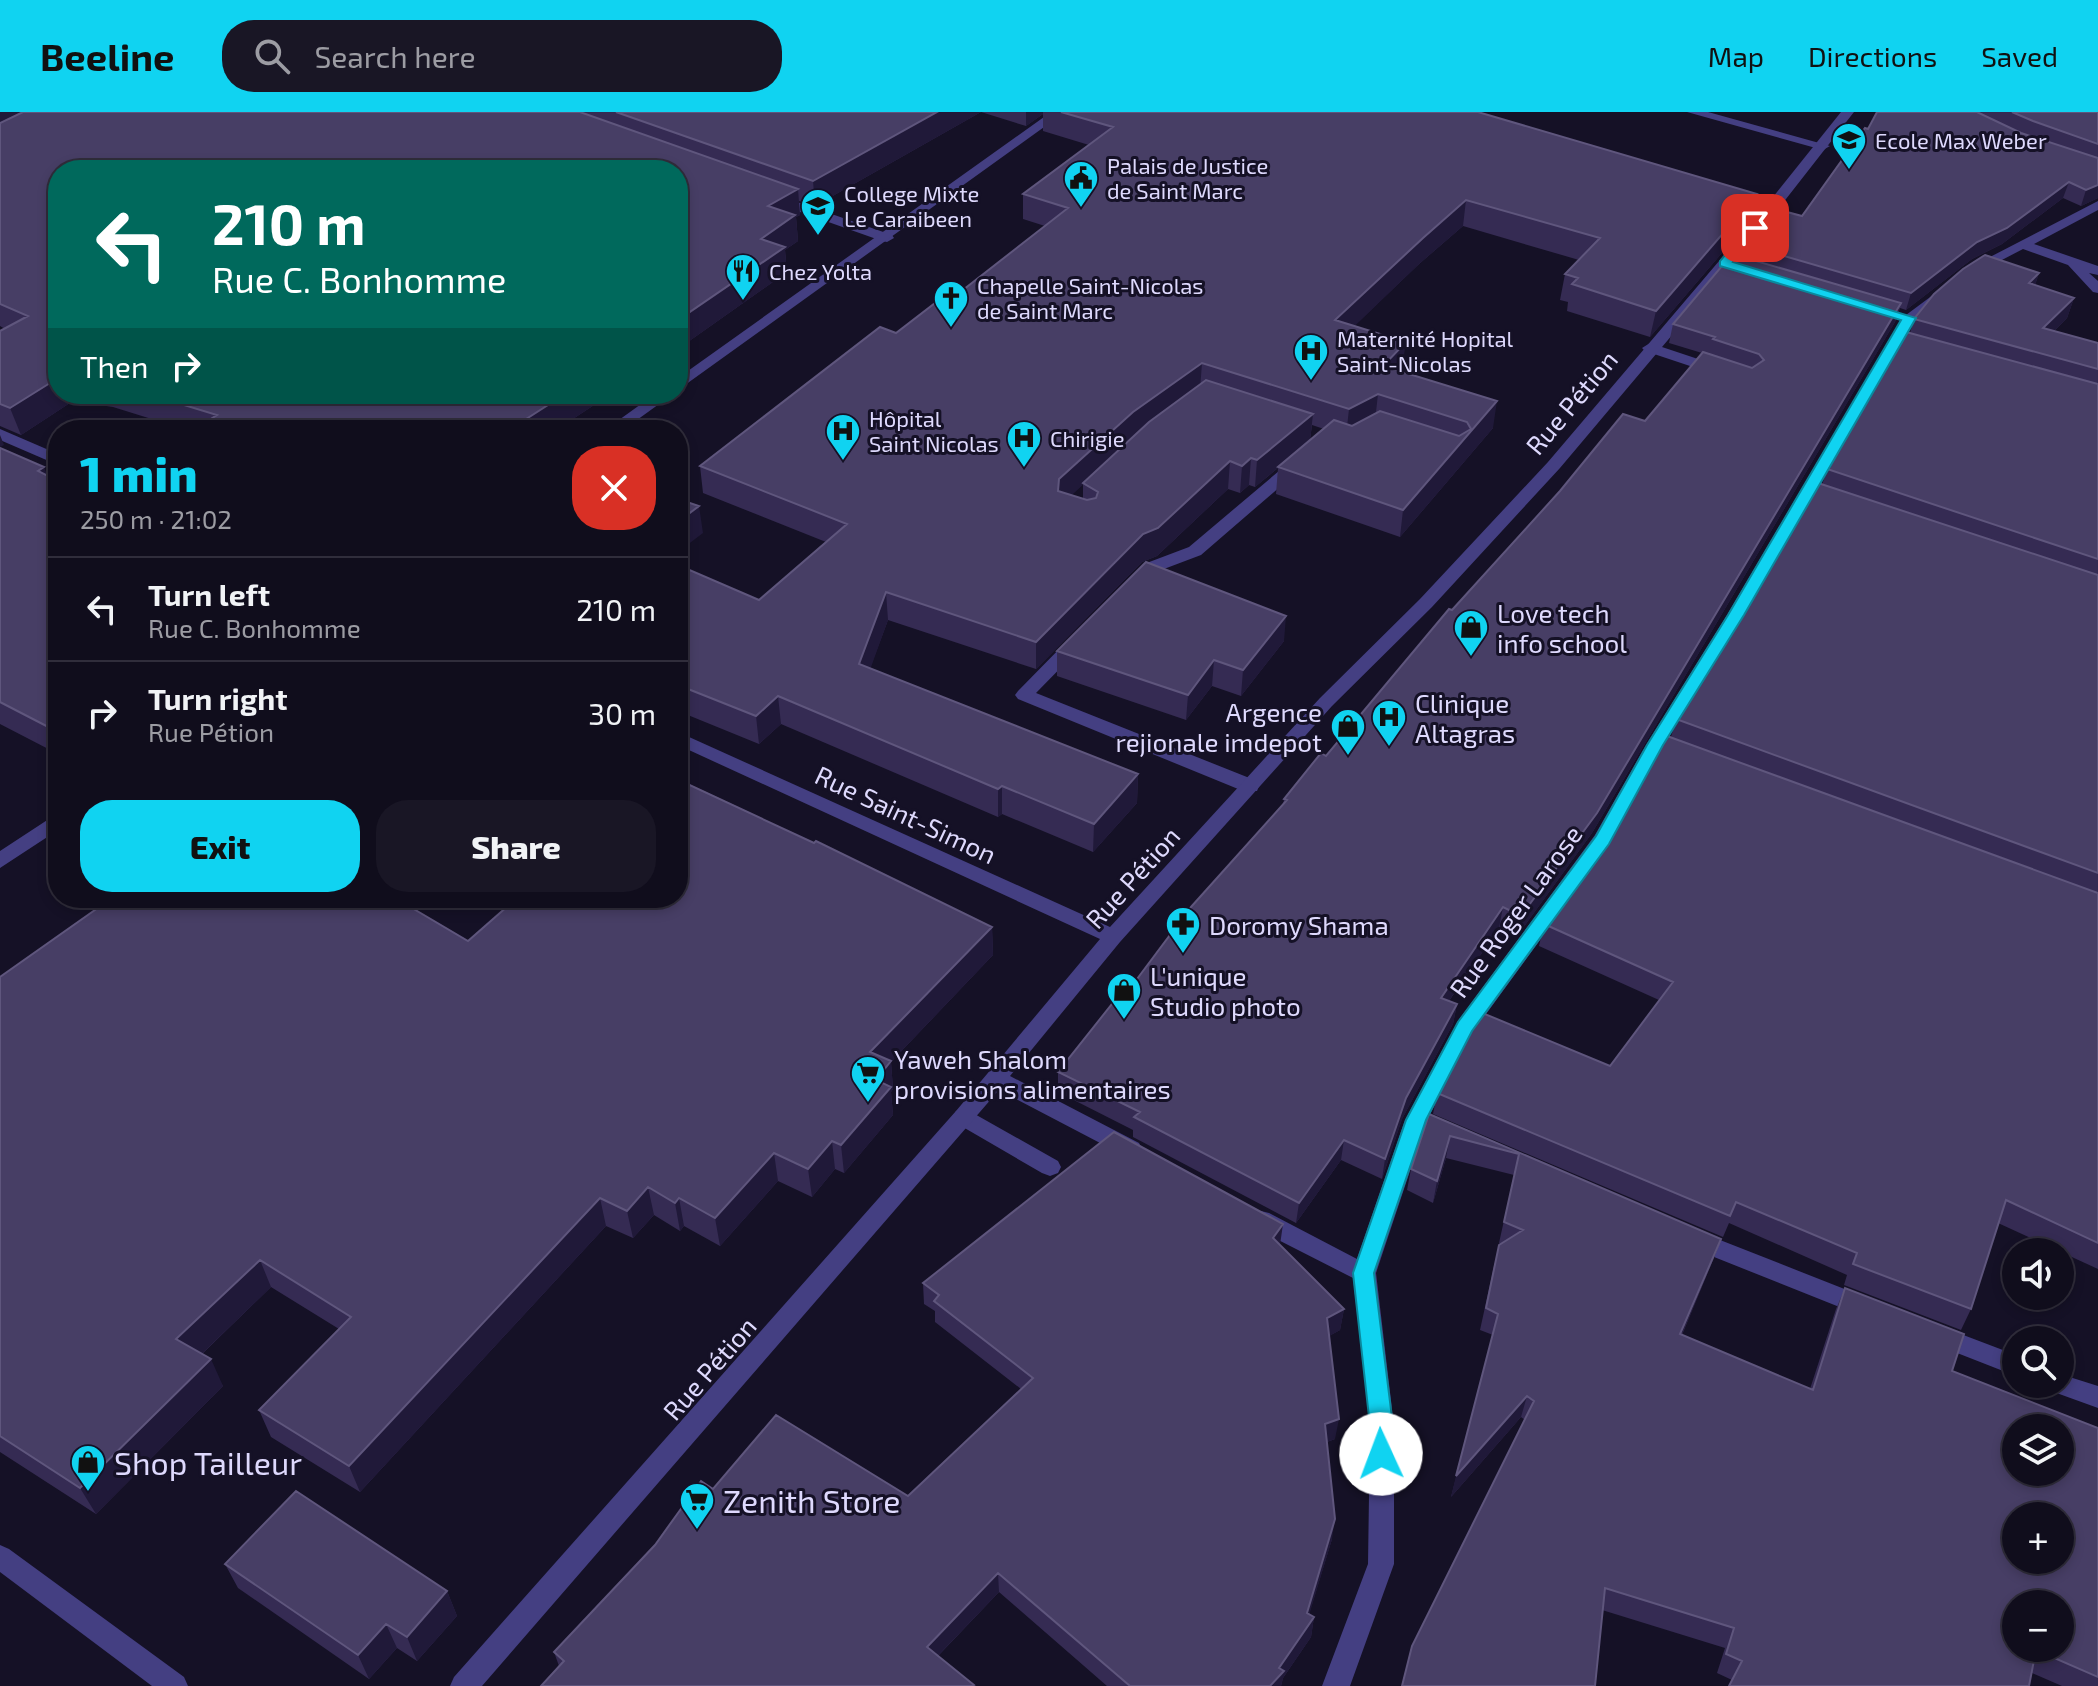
<!DOCTYPE html>
<meta charset="utf-8">
<style>
:root{--surface:#100d1c;--page:#191625;--text:#f1f3f6;--muted:#9c9ca3;--line:#302d3b;--accent:#10d3f1}
body{margin:0;font-family:"Exo 2",sans-serif;background:var(--page);color:var(--text);height:100vh;display:flex;flex-direction:column;font-size:30px;white-space:nowrap}
*{box-sizing:border-box;margin:0}
p{font-size:26px;color:var(--muted)}
.icon{flex:none;width:44px;height:44px;fill:none;stroke:currentColor;stroke-width:2;stroke-linecap:round;stroke-linejoin:round}
.map{position:relative;flex:1;overflow:hidden}
.drawer{position:absolute;left:48px;top:308px;width:640px;height:488px;display:flex;flex-direction:column;background:var(--surface);border-radius:32px;box-shadow:0 4px 12px #0003,0 0 0 2px var(--line)}
.drawer>*{flex:none}
.top-card{position:absolute;left:48px;top:48px;width:640px;height:244px;border-radius:32px;box-shadow:0 4px 12px #0003,0 0 0 2px var(--line);background:#00695c;color:#fff;overflow:hidden}
.buttons{position:absolute;left:2002px;top:1126px;display:grid;gap:16px}
.buttons a{display:grid;place-items:center;width:72px;height:72px;border-radius:50%;background:var(--surface);box-shadow:0 4px 12px #0003,0 0 0 2px var(--line);font-size:40px}
.pin{position:absolute;display:grid;place-items:center;width:68px;height:68px;color:#fff;margin:-34px;border-radius:16px;box-shadow:0 4px 12px #0006}
.me{position:absolute;width:88px;margin:-44px;rotate:358deg;stroke-linejoin:round;filter:drop-shadow(0 0 6px #0008)}
.turn{display:flex;align-items:center;gap:28px;height:168px;padding:0 32px;font-size:36px}
.turn .icon{width:104px;height:104px;stroke-width:2.5}
.turn b{display:block;font-size:56px;line-height:68px}
.then{display:flex;align-items:center;height:76px;padding:0 32px;background:#0003;gap:16px;font-size:30px}
.round{display:grid;place-items:center;flex:none;width:84px;height:84px;border-radius:32px;background:var(--page)}
.headline{display:flex;align-items:center;justify-content:space-between;height:136px;padding:0 32px}
h1{font-size:48px;font-weight:800;line-height:60px;color:var(--accent)}
.primary-button{display:flex;gap:16px;margin-top:auto;padding:16px 32px}
.primary-button a{flex:1;height:92px;border-radius:32px;background:var(--accent);color:#111;font-size:32px;font-weight:800;line-height:92px;text-align:center}
.primary-button a+a{background:var(--page);color:var(--text)}
ul{padding:0;list-style:none}
li{display:flex;align-items:center;gap:24px;height:104px;padding:0 32px;border-top:2px solid var(--line)}
li div{flex:1}
li b{display:block;font-size:30px}
li em{font-style:normal}
header{display:flex;align-items:center;gap:48px;box-sizing:border-box;height:112px;padding:0 40px;background:var(--accent);color:#111}
header strong{font-size:38px}
nav{display:flex;gap:44px;margin-inline-start:auto;font-size:28px}
.search{width:560px;height:72px;background:var(--page);display:flex;align-items:center;gap:20px;box-sizing:border-box;padding:0 28px;border-radius:32px;color:var(--muted);font-size:30px}
.map>svg:first-child{display:block}
.lines{fill:none;stroke-linecap:round;stroke-linejoin:round}
.service{fill:#443f82;fill-rule:evenodd}
.minor{fill:#443f82;fill-rule:evenodd}
.tertiary{fill:#443f82;fill-rule:evenodd}
.wall{fill:#352b53;fill-rule:evenodd}
.shaded-wall{fill:#201939}
.building{fill:#473e65;stroke:#5f567d;stroke-width:2;fill-rule:evenodd}
.route{fill:#10d3f1;stroke:#0a899d;stroke-width:2}
.labels{text-anchor:middle;dominant-baseline:central;stroke-width:6;stroke-linejoin:round;paint-order:stroke}
.far-poi-label{font-size:22px;fill:#ded9fd;stroke:#151126;text-anchor:start}
.street-label{font-size:26px;fill:#ded9fd;stroke:#151126}
.poi-label{font-size:26px;fill:#ded9fd;stroke:#151126;text-anchor:start}
.near-poi-label{font-size:32px;fill:#ded9fd;stroke:#151126;text-anchor:start}
</style>
<header>
<strong>Beeline</strong>
<div class="search"><svg class="icon" aria-label="search" viewBox="0 0 24 24"><circle cx="10" cy="10" r="6"/><path d="M15 15l6 6"/></svg>Search here</div>
<nav><a>Map</a><a>Directions</a><a>Saved</a></nav>
</header>
<div class="map">
<svg width="2098" height="1574" viewBox="0 0 2098 1574">
<rect width="100%" height="100%" fill="#151126"/>
<g class="lines">
<path class="service" d="M1687,0H1708L1830,34L1823,38Z
M1728,82L1775,95L1777,98L1770,102L1723,89L1721,86Z
M1650,231L1722,255L1725,258L1717,263L1645,239L1642,236Z
M1298,346L1306,351L1304,354L1201,443L1156,460L1141,475H1129L1126,471L1144,452L1189,435L1292,348Z
M1076,524L1082,526L1085,530L1082,534L1036,581L1257,669L1259,674L1257,679H1243L1018,587L1015,583L1018,579L1070,526Z
M964,996L1058,1049L1061,1055L1058,1061L1050,1064L1042,1061L956,1011L953,1005L956,999Z"/>
<path class="minor" d="M1841,0H1854L1775,101L1560,356L1432,495L1332,594L1120,830L1010,964L1139,1031L1142,1037L1139,1043L1131,1046L1123,1043L999,978L482,1574H450L454,1565L956,999L1100,827L678,633V620L1110,815L1320,586L1420,487L1548,350L1765,95Z
M774,82L892,123L894,126L887,130L882,129L769,89L767,86Z
M2098,89V98L2034,132L2098,154V163L2089,161L2098,169V181L2093,180L2068,153L2023,137L1975,162H1965L1963,159Z
M1945,174L1952,178L1915,209L1745,503L1664,633L1610,732L1473,920L1427,1008L1376,1161L1394,1314V1452L1350,1574H1322L1368,1452L1370,1314L1353,1166L1253,1115L1250,1108L1253,1101L1261,1099L1269,1101L1357,1147L1405,1008L1458,909L1595,723L1646,633L1727,503L1902,206Z
M0,317L58,342V353L0,328Z
M1692,1117L1875,1189L1879,1196L1875,1203L1867,1206L1684,1133L1680,1126L1684,1119Z
M1937,1213L2016,1243V1264L1929,1230L1925,1223L1929,1216Z
M2060,1262L2098,1274V1296L2051,1279L2048,1272H2060Z
M0,1433L9,1437L184,1565L188,1574H152L0,1460Z"/>
<path class="tertiary" d="M1051,0H1065L678,278V266Z
M655,282H673L623,318H605Z
M58,701V718L0,756V739Z"/>
</g>
<path class="wall" d="M0,0H1478L1751,107L1650,225L1567,199L1568,190L1560,188L1565,162L1579,148L1463,114L1419,152L1354,214L1402,256L1400,259L1493,316L1400,425L1276,382L1278,356L1255,375L1249,373L1240,381L1228,377L1157,444L1142,450L1036,557L888,508L870,556L1138,662L1137,691L1093,740L1002,702L998,705L781,612L759,632L678,599V453L759,488L826,430L703,381L700,354L896,221L959,181L1045,114L1023,107V82L1089,33L1043,19V2L1026,14L981,0L815,94L799,89L800,103L796,105L798,129L785,138L787,160L678,237V58H58V282H611L556,318H187L113,295L73,289L21,323L0,314V219L5,217L0,214ZM1312,313L1324,317L1310,328ZM1083,372V387L1071,383Z
M1877,0H2098V86L2081,94L2063,86L2002,132L1972,147L1906,198L1900,196L1895,210L1592,721L1517,824L1499,816L1449,889L1457,892L1453,912L1402,1007L1382,1067L1341,1048L1296,1111L1133,1025V1018L1058,980V960L1131,875L1283,693L1284,687L1326,644L1452,498L1645,309L1702,241L1669,231L1673,212L1740,144L1743,132L1802,104L1868,17Z
M2039,161L2035,173L2074,186L2067,206L2054,219L2098,231V1157L1998,1111L1971,1197L1961,1218L1844,1173L1847,1163L1729,1111L1723,1125L1433,1002L1437,981L1610,954L1659,888L1539,834L1544,812L1618,712L1671,625L1676,607L1822,373L1827,357L1910,221L1914,207Z
M0,336L58,369V642L0,612Z
M1284,529L1241,584L1212,574L1186,608L1057,564V539Z
M687,671L992,815L993,843L891,950L893,977L891,980L893,1003L844,1061L835,1057L812,1085L778,1069L720,1134L684,1114L680,1119L654,1103L633,1126L606,1114L360,1380L271,1325L259,1298L339,1217L271,1175L202,1242L223,1274L96,1402L0,1340V865L468,829Z
M1429,1002L1721,1127L1713,1148L1682,1223L1810,1277L1836,1197L1845,1176L1952,1259L2098,1316V1574H2062L2032,1561L1732,1568L1717,1561L1725,1536L1602,1498L1525,1308L1521,1305L1451,1385L1493,1223L1480,1218L1494,1154L1500,1132L1499,1131L1514,1063L1446,1046L1433,1091L1407,1078L1411,1057Z
M1280,1133L1344,1197L1340,1218L1329,1224L1335,1327L1327,1330L1332,1427L1309,1502L1314,1505L1311,1525L1283,1566L1281,1574H1107L999,1480L938,1544L974,1573V1574H541L559,1554L554,1540L713,1377L908,1384L1021,1277L935,1210V1199L924,1192L923,1171Z
M225,1452L447,1479L457,1504L417,1549L397,1536L369,1567L238,1476Z"/>
<path class="shaded-wall" d="M0,0H54L0,25Z
M937,0H981L815,94L813,69Z
M1026,0H1043V2L1026,14Z
M2069,70L2063,86L2002,132L1972,147L1906,198L1911,181L1977,130Z
M2098,73V86L2081,94L2086,78Z
M798,77L800,103L796,105L798,129L785,138L787,160L678,237V208L761,127L768,94Z
M1757,82L1751,107L1650,225L1656,199Z
M1466,88L1463,114L1419,152L1333,235L1335,208L1423,126Z
M2039,161L2032,182L2029,171Z
M2074,186L2067,206L2036,236L2043,216Z
M1901,191L1895,210L1592,721L1517,824L1521,804Z
M1406,230L1402,256L1380,281L1383,254Z
M1202,251L1200,278L1132,327L1059,395V367L1133,300Z
M58,266V282H71L73,289L21,323L10,296Z
M565,282H611L556,318H509Z
M1378,282L1375,309L1346,324L1349,297Z
M1497,289L1493,316L1400,425L1403,398Z
M1313,302L1310,329L1255,375L1257,348Z
M0,323L4,333L0,335Z
M1251,346L1249,373L1240,381L1242,354Z
M1230,349L1228,377L1157,444L1142,450L1036,557V530L1143,422Z
M44,355L55,382L38,359Z
M699,394L703,421L678,440V410Z
M886,480L888,508L862,580L859,552Z
M1286,504L1284,529L1241,584L1243,558Z
M1214,548L1212,574L1186,608L1188,583Z
M778,584L781,612L759,632L756,604Z
M1138,662L1137,691L1093,740L1094,712Z
M1002,674V702L998,705V677Z
M1503,795L1499,816L1437,906L1441,886Z
M992,815L993,843L891,950L893,977L891,980L893,1003L844,1061L841,1033L870,940Z
M1457,892L1453,912L1402,1007L1382,1067L1385,1047L1406,986Z
M1450,1024L1446,1046L1433,1091L1437,1069Z
M1344,1028L1341,1048L1296,1111L1299,1091Z
M832,1029L835,1057L812,1085L808,1057Z
M774,1041L778,1069L720,1134L715,1106Z
M648,1075L654,1103L633,1126L627,1099Z
M600,1086L606,1114L360,1380L349,1354Z
M679,1086L684,1114L680,1119L675,1091Z
M1283,1112L1280,1133L1273,1126Z
M1721,1127L1713,1148L1673,1243L1680,1222Z
M260,1148L271,1175L189,1254L176,1227Z
M1344,1197L1340,1218L1324,1227L1327,1206Z
M211,1247L223,1274L96,1402L80,1376Z
M1527,1284L1521,1305L1451,1385L1456,1364Z
M1339,1307L1335,1327L1321,1332L1325,1312Z
M1335,1407L1332,1427L1304,1520L1314,1505L1311,1525L1283,1566L1281,1574H1270L1307,1501Z
M998,1461L999,1480L928,1554L927,1535Z
M447,1479L457,1504L417,1549L407,1525Z
M386,1512L397,1536L369,1567L358,1543Z"/>
<path class="building" d="M23,0H580L798,77L768,94L795,103L761,127L785,135L678,208V58H58V266L10,296L0,292V219L28,204L0,192V11Z
M616,0H937L813,69Z
M1061,0H1478L1757,82L1656,199L1572,172L1578,166L1565,162L1600,126L1466,88L1423,126L1335,208L1406,230L1383,254L1497,289L1403,398L1278,355L1334,308L1352,314L1380,299L1459,324L1471,317L1467,310L1378,282L1349,297L1202,251L1133,300L1059,367L1058,379L1087,388L1096,386L1098,380L1083,371L1149,310L1206,268L1313,302L1257,348L1251,346L1242,354L1230,349L1158,416L1143,422L1036,530L886,480L859,552L1138,662L1094,712L1002,674L998,677L778,584L756,604L678,573V453L759,488L847,412L700,354L880,215L896,221L952,178L959,181L1068,96L1023,82L1113,15Z
M1877,0H1977L2021,21L2098,46V73L2086,78L2069,70L2007,116L1977,130L1911,181L1743,132L1772,96L1802,104L1865,16L1868,17Z
M2012,0H2098V32L2033,9Z
M1732,142L1901,191L1597,701L1521,804L1503,795L1441,886L1457,892L1406,986L1385,1047L1344,1028L1299,1091L1134,1005L1140,1000L1058,960L1127,873L1131,875L1191,795L1287,688L1284,687L1321,641L1326,644L1449,497L1452,498L1560,379L1623,302L1645,309L1703,240L1752,256L1764,248L1759,242L1713,227L1715,225L1673,212Z
M1985,143L2039,161L2029,171L2074,186L2043,216L2098,231V257L1914,207L1934,182L1963,157Z
M1906,220L2098,272V447L1827,357Z
M148,282H565L509,318H193L217,303Z
M0,336L44,355L38,359L58,369V620L0,590Z
M1818,371L2098,463V761L1676,607Z
M678,387L699,394L678,410Z
M1146,450L1286,504L1243,558L1214,548L1188,583L1057,539Z
M1667,624L2098,781V1131L2006,1088L1971,1197L1853,1152L1857,1141L1736,1090L1730,1104L1437,981L1480,900L1610,954L1673,870L1544,812L1618,712Z
M678,663L686,667L683,670L814,731L816,729L992,815L870,940L891,949L876,968L891,975L841,1033L832,1029L808,1057L774,1041L715,1106L679,1086L675,1091L648,1075L627,1099L600,1086L349,1354L259,1298L351,1205L260,1148L176,1227L211,1247L80,1376L0,1324V865L112,786H395L468,829L517,786H678Z
M1429,1002L1721,1127L1680,1222L1813,1278L1845,1176L1964,1222L1952,1259L2098,1316V1565L2036,1538L2029,1574H1729L1742,1549L1726,1542L1734,1516L1605,1476L1595,1574H1402L1412,1534L1534,1289L1527,1284L1456,1364L1498,1202L1486,1196L1499,1133L1523,1118L1504,1110L1519,1042L1450,1024L1437,1069L1411,1057ZM2016,1316H2060V1360H2016ZM2016,1404H2060V1448H2016ZM2016,1492H2060V1536H2016Z
M1114,1020L1283,1112L1273,1126L1344,1197L1327,1206L1339,1307L1325,1312L1335,1407L1307,1501L1314,1505L1279,1556L1284,1559L1270,1574H1130L998,1461L927,1535L974,1573L972,1574H541L564,1549L554,1540L655,1433L701,1369L713,1377L776,1303L908,1384L1033,1266L934,1189L939,1183L923,1171Z
M296,1379L447,1479L407,1525L386,1512L358,1543L225,1452Z"/>
<path class="route" d="M1750,113L1761,116L1733,150L1916,206L1744,503L1663,633L1609,732L1472,919L1426,1008L1374,1161L1393,1314V1342L1389,1349L1381,1352L1373,1349L1370,1342V1314L1353,1161L1406,1008L1458,910L1596,724L1647,633L1728,503L1901,208L1720,154V149Z"/>
<defs>
<g id="school-pin" transform="scale(1.8)"><path d="M0 17L-7.5 6A9.5 9.5 0 1 1 7.5 6Z" fill="#10d3f1" stroke="#151126"/><path d="M0-5L7-2L0 1L-7-2ZM-4 1L0 2.5L4 1V4Q0 6-4 4Z" fill="#111"/></g>
<g id="civic-pin" transform="scale(1.8)"><path d="M0 17L-7.5 6A9.5 9.5 0 1 1 7.5 6Z" fill="#10d3f1" stroke="#151126"/><path d="M-.6-6.5H3V-4.5H.6V-3L4-1V1h2V6H-6V1h2V-1L-.6-3ZM-1.2 2.5V6h2.4V2.5Z" fill="#111"/></g>
<g id="restaurant-pin" transform="scale(1.8)"><path d="M0 17L-7.5 6A9.5 9.5 0 1 1 7.5 6Z" fill="#10d3f1" stroke="#151126"/><path d="M-5-6h1v4h1v-4h1v4h1v-4h1v5L-1.5 .5V6h-2V.5L-5-1ZM5-6V6H3V1.5H1.5Q1.5-4 5-6Z" fill="#111"/></g>
<g id="church-pin" transform="scale(1.8)"><path d="M0 17L-7.5 6A9.5 9.5 0 1 1 7.5 6Z" fill="#10d3f1" stroke="#151126"/><path d="M-1.2-6h2.4v3.5h3.3v2.4h-3.3V6h-2.4V-.1h-3.3v-2.4h3.3Z" fill="#111"/></g>
<g id="hospital-pin" transform="scale(1.8)"><path d="M0 17L-7.5 6A9.5 9.5 0 1 1 7.5 6Z" fill="#10d3f1" stroke="#151126"/><path d="M-5-5h3v3.5h4V-5h3V5h-3V1.5h-4V5h-3Z" fill="#111"/></g>
<g id="shop-pin" transform="scale(1.8)"><path d="M0 17L-7.5 6A9.5 9.5 0 1 1 7.5 6Z" fill="#10d3f1" stroke="#151126"/><path d="M-5-2.5h2.3a2.7 3.5 0 0 1 5.4 0H5L5.5 6h-11ZM-1.5-2.5h3a1.5 2.3 0 0 0-3 0Z" fill="#111"/></g>
<g id="pharmacy-pin" transform="scale(1.8)"><path d="M0 17L-7.5 6A9.5 9.5 0 1 1 7.5 6Z" fill="#10d3f1" stroke="#151126"/><path d="M-2-6h4v4h4v4h-4v4h-4v-4h-4v-4h4Z" fill="#111"/></g>
<g id="supermarket-pin" transform="scale(1.8)"><path d="M0 17L-7.5 6A9.5 9.5 0 1 1 7.5 6Z" fill="#10d3f1" stroke="#151126"/><path d="M-6-5.5h2.5l.6 2H6L4.5 2H-2.5L-4.4-4H-6ZM-1.5 3.2a1.3 1.3 0 1 0 .1 0ZM3 3.2a1.3 1.3 0 1 0 .1 0Z" fill="#111"/></g>
</defs>
<g fill-rule="evenodd">
<use href="#school-pin" x="1849" y="28"/>
<use href="#civic-pin" x="1081" y="66"/>
<use href="#school-pin" x="818" y="94"/>
<use href="#restaurant-pin" x="743" y="159"/>
<use href="#church-pin" x="951" y="186"/>
<use href="#hospital-pin" x="1311" y="239"/>
<use href="#hospital-pin" x="843" y="319"/>
<use href="#hospital-pin" x="1024" y="326"/>
<use href="#shop-pin" x="1471" y="515"/>
<use href="#hospital-pin" x="1389" y="605"/>
<use href="#shop-pin" x="1348" y="614"/>
<use href="#pharmacy-pin" x="1183" y="812"/>
<use href="#shop-pin" x="1124" y="878"/>
<use href="#supermarket-pin" x="868" y="961"/>
<use href="#shop-pin" x="88" y="1350"/>
<use href="#supermarket-pin" x="697" y="1388"/>
</g>
<g class="labels">
<g class="far-poi-label">
<text x="1875" y="28">Ecole Max Weber</text>
<text x="1107" y="53">Palais de Justice<tspan x="1107" dy="25">de Saint Marc</tspan></text>
<text x="844" y="81">College Mixte<tspan x="844" dy="25">Le Caraibeen</tspan></text>
<text x="769" y="159">Chez Yolta</text>
<text x="977" y="173">Chapelle Saint-Nicolas<tspan x="977" dy="25">de Saint Marc</tspan></text>
<text x="1337" y="226">Maternité Hopital<tspan x="1337" dy="25">Saint-Nicolas</tspan></text>
<text x="869" y="306">Hôpital<tspan x="869" dy="25">Saint Nicolas</tspan></text>
<text x="1050" y="326">Chirigie</text>
</g>
<g class="street-label">
<text transform="translate(1571 290) rotate(-50)">Rue Pétion</text>
<text transform="translate(906 702) rotate(25)">Rue Saint-Simon</text>
<text transform="translate(1132 765) rotate(-48)">Rue Pétion</text>
<text transform="translate(1515 799) rotate(-54)">Rue Roger Larose</text>
<text transform="translate(709 1256) rotate(-49)">Rue Pétion</text>
</g>
<g class="poi-label">
<text x="1497" y="500">Love tech<tspan x="1497" dy="30">info school</tspan></text>
<text x="1415" y="590">Clinique<tspan x="1415" dy="30">Altagras</tspan></text>
<text x="1322" y="599" text-anchor="end">Argence<tspan x="1322" dy="30">rejionale imdepot</tspan></text>
<text x="1209" y="812">Doromy Shama</text>
<text x="1150" y="863">L'unique<tspan x="1150" dy="30">Studio photo</tspan></text>
<text x="894" y="946">Yaweh Shalom<tspan x="894" dy="30">provisions alimentaires</tspan></text>
</g>
<g class="near-poi-label">
<text x="114" y="1350">Shop Tailleur</text>
<text x="723" y="1388">Zenith Store</text>
</g>
</g>
</svg>
<div class="buttons">
<a><svg class="icon" aria-label="sound" viewBox="0 0 24 24"><path d="M4 9h4l5-4v14l-5-4H4zM17 9q2 3 0 6"/></svg></a>
<a><svg class="icon" aria-label="search" viewBox="0 0 24 24"><circle cx="10" cy="10" r="6"/><path d="M15 15l6 6"/></svg></a>
<a><svg class="icon" aria-label="layers" viewBox="0 0 24 24"><path d="M12 4l9 5-9 5-9-5zM3 14l9 5 9-5"/></svg></a>
<a>+</a>
<a>−</a>
</div>
<div class="pin" style="left:1755px;top:116px;background:#d93025"><svg class="icon" aria-label="arrive" viewBox="0 0 24 24"><path d="M6 21V4h12l-3 4 3 4H6"/></svg></div>
<svg class="me" style="left:1381px;top:1342px" viewBox="-20 -20 40 40"><circle r="19" fill="#fff"/><path d="M0-13L10 11 0 6-10 11z" fill="#10d3f1"/></svg>
<div class="top-card">
<div class="turn"><svg class="icon" aria-label="left" viewBox="0 0 24 24"><path d="M17 20v-9H6M10 6l-5 5 5 5"/></svg><div><b>210 m</b>Rue C. Bonhomme</div></div>
<div class="then">Then<svg class="icon" aria-label="right" viewBox="0 0 24 24"><path d="M7 20v-9h11M14 6l5 5-5 5"/></svg></div>
</div>
<section class="drawer">
<div class="headline"><div><h1>1 min</h1><p>250 m · 21:02</p></div><a class="round" style="background:#d93025;color:#fff"><svg class="icon" aria-label="close" viewBox="0 0 24 24"><path d="M6 6l12 12M18 6L6 18"/></svg></a></div>
<ul>
<li><svg class="icon" aria-label="left" viewBox="0 0 24 24"><path d="M17 20v-9H6M10 6l-5 5 5 5"/></svg><div><b>Turn left</b><p>Rue C. Bonhomme</p></div><em>210 m</em></li>
<li><svg class="icon" aria-label="right" viewBox="0 0 24 24"><path d="M7 20v-9h11M14 6l5 5-5 5"/></svg><div><b>Turn right</b><p>Rue Pétion</p></div><em>30 m</em></li>
</ul>
<div class="primary-button"><a>Exit</a><a>Share</a></div>
</section>
</div>
